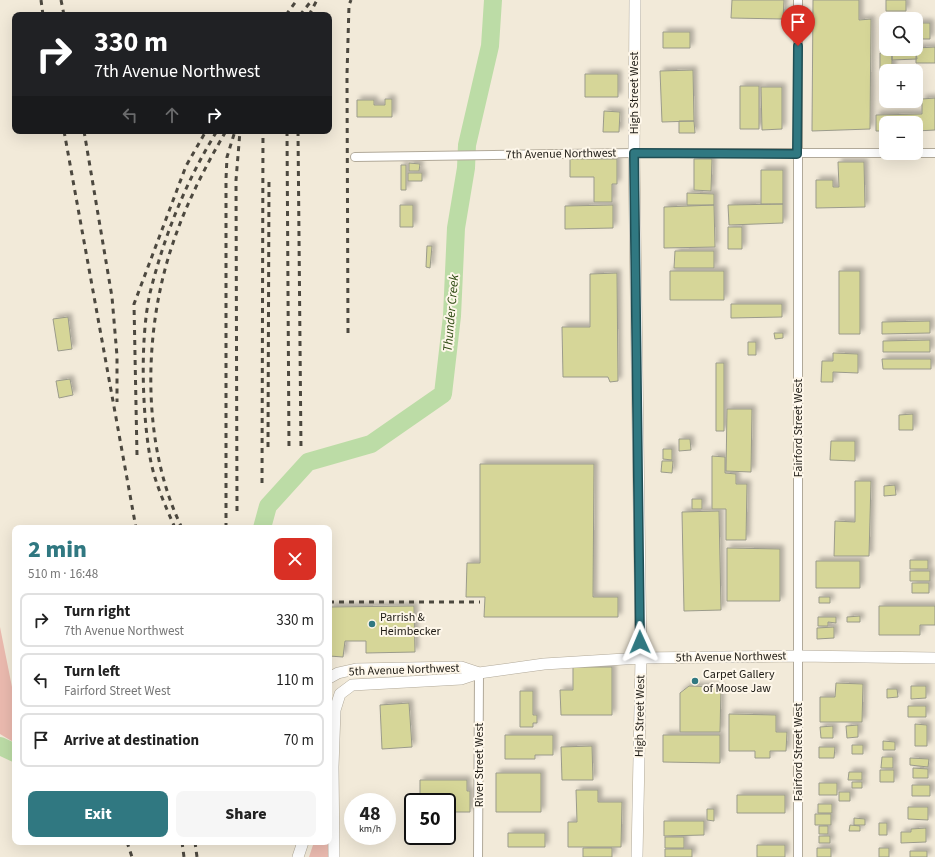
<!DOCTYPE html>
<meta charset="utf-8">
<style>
:root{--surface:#fff;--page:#f6f6f6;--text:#222;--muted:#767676;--line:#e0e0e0;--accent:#307881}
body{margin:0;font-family:"Source Sans 3",sans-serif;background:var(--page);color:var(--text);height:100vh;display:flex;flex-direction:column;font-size:15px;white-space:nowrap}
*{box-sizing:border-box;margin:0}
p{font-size:13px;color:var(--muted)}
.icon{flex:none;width:22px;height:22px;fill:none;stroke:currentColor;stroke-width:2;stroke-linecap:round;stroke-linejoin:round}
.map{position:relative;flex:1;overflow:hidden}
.panel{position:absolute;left:12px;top:525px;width:320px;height:320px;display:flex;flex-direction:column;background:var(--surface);border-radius:8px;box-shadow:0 4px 16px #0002}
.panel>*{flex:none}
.top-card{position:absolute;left:12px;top:12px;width:320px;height:122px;border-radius:8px;box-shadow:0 4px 16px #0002;background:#202124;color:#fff;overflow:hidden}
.controls{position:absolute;left:879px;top:12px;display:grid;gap:8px}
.controls a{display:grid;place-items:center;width:44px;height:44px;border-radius:8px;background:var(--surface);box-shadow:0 4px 16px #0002;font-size:20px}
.speed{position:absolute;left:344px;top:793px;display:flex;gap:8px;font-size:20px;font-weight:700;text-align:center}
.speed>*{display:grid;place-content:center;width:52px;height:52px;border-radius:50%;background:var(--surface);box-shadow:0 4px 16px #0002;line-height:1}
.speed small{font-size:10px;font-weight:400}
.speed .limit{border:2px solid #111;border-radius:6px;background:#fff;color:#111}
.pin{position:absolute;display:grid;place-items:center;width:34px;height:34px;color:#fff;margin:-41px -17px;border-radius:50% 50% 50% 0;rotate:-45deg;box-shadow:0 0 4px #0007}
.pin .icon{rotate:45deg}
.me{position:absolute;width:44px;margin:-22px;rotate:359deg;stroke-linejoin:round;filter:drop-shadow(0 0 3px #0008)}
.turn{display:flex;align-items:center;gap:14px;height:84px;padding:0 16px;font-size:18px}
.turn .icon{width:52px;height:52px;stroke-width:2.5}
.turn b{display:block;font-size:28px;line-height:34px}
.lanes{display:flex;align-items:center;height:38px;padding:0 16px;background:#0003;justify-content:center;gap:20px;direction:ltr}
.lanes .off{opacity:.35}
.round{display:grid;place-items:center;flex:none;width:42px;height:42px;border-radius:8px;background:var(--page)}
.summary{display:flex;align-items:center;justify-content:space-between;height:68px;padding:0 16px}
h1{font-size:24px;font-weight:800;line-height:30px;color:var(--accent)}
.action{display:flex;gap:8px;margin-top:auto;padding:8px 16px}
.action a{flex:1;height:46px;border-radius:8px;background:var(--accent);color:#fff;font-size:16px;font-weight:800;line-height:46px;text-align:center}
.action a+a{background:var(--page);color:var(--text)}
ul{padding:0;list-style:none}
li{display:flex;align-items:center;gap:12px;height:54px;margin:0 8px 6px;padding:0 8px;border:2px solid var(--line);border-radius:8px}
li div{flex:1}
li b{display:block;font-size:15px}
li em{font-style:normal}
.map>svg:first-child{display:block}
.green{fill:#ebbaaf}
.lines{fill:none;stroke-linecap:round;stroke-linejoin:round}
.river{stroke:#bcdca6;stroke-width:18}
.building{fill:#d6d698;stroke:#9b9b8b;filter:url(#shadow)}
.street-casing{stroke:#b1a999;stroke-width:10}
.secondary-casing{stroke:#b1a999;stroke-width:12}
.street{stroke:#fff;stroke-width:8}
.secondary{stroke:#fff;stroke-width:11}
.rail{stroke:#4c483f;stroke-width:3;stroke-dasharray:5 5;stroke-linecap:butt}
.route-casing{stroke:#1f4e54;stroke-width:10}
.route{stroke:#307881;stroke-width:7}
.poi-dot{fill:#307881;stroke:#fef7ea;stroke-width:1.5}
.labels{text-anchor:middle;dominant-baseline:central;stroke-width:4;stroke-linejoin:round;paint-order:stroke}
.street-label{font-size:12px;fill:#1d1a14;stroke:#fef7ea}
.poi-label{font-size:12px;fill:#1d1a14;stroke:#fef7ea;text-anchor:start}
.water-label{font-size:13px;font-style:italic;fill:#29460d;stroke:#fef7ea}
</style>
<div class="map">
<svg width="935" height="857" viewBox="0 0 935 857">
<defs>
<filter id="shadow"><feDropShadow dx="3.5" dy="-3.5" stdDeviation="2" flood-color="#0004"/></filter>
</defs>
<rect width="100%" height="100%" fill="#f2ead9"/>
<path class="green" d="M0,627L15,702V743L0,734Z
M314,842H328V857H309Z"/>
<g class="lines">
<path class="river" d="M262,528L268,506L308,462L371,444L443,394L452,316L456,228L466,168L467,145L490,46L493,0
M0,746L15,753"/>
</g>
<path class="building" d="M732,0H784L783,19L731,18Z
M813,0H859V20L871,19L870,129L812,131Z
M886,0H906V11H886Z
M881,23H886V39H881Z
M916,23H930V39H916Z
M663,32H690V48H663Z
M935,47V63H916V48Z
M916,52L917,59L892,60V53Z
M880,53H892V71H886V81H880Z
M693,70L694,121L662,122L660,71Z
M585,74H618V97H585Z
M740,86H759V129H740Z
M761,87H782V129L762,130Z
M935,98V130L916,131V123H886V131H876V115L922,114V99Z
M385,99H392V117H357V100H374V105H385Z
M604,111L620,112L619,132H603Z
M679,121H694L695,133H679Z
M570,159H617V184H612V202H594V177H570Z
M694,159H712L711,191L694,190Z
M838,162H864L865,207L816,208V180H833V187H839Z
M409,163L420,164L419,171H409Z
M401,165H406V190H401Z
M761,170H783V204H761Z
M408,173H422V181H408Z
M687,193L714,194V205H687Z
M783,204V223L729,225L728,205Z
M400,205H413V227H400Z
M613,205V228L565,229V206Z
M714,205L715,247L664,248V207Z
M728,227H742V249H728Z
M427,246H432L430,268L426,267Z
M675,251H714V268H674Z
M670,271H724V300H670Z
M839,271H860V334H839Z
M617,273L618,381L610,382L608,377H563L562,327H590V274Z
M731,304H782V317L731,318Z
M68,317L72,349L58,351L53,319Z
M930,321V333L882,334V322Z
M774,333H783V338L775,339Z
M930,340V352H883V341Z
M748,342H756V355H748Z
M833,353L858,354V373L833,372V382H821L822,361H833Z
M882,359H931V369H883Z
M716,363H724V431H716Z
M70,379L73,395L59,398L56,381Z
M727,409H752L751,472L726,471Z
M913,414V430H899V415Z
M679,439H690L691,450L679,451Z
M831,441H855V461L830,460Z
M663,449H672V460L663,459Z
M712,456L725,457V473L736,474V484H747L746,540H726V509H712Z
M662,461H673L672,473L661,472Z
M480,464H594L593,597H618V617H484L485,597H466L467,563H480Z
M855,481H871L869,556H834L835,521L855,522Z
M895,485L896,495L884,496V486Z
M692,499H702V509H692Z
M719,511L721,610L684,611L682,512Z
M727,548L780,549V601H727Z
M910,560H928V569H910Z
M816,561H860V588H816Z
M910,571H930V581H910Z
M912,583H929V593H912Z
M819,597H830V603H819Z
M414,606L415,652L366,653V641H345L343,657L329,656V607Z
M879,606H935V625H920V635H879Z
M860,616V622H847V617Z
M818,617H836V623L828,622V626H818Z
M834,627V638L817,639V628Z
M573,667H612V715H561L560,690H573Z
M836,683L863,684L862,722H820V697H835Z
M689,686L721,687L720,732H680V693Z
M911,686H926V698L911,699Z
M887,689H897L898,697L887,698Z
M520,691H533V715H537V723H533V727H520Z
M409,703L412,747L382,749L380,705Z
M908,706H926V717H908Z
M729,714L776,715V732H787L786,751H770V758H755V751H729Z
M915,724L927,725V746H915Z
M858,725V737L847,738L846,726Z
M833,726V738H821L820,727Z
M505,735H553V755H535V759H505Z
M663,735H720V763L663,762Z
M883,741L895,742V750H883Z
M852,745H863V754H852Z
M592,746L593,780H562L561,747Z
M819,747H835L834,758H819Z
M882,757H893V768H881Z
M910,758L929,759L928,767L910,765Z
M913,768L928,769V778H913Z
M880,770H894V782H880Z
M849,772H862V780H848Z
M496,773H541V812H496Z
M420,780H467V791H470V812H447V802H420Z
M852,782H862V788H852Z
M819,783H837V795H819Z
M912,785H930V796H912Z
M576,790H598V802H622L621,847H568V822H577Z
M839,792H850V801H839Z
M737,795H785V813H737Z
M818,804H832V813H818Z
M908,807H928V820L908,819Z
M707,809H714V821L707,820Z
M815,814H831V825H815Z
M854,818L865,819V825H854Z
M664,821H704V835L664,836Z
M879,823H887V835H879Z
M850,825L860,826V831H849Z
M819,826H828V834H819Z
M926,828V842L901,843V832H911V829Z
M508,833H545V847H508Z
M819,836H830V843H819Z
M665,837H684V848H665Z
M757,845H785V857H757Z
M583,848H612V857H583Z
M817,848H831V857H817Z
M879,848H889V857H879Z
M665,849H692V857H665Z
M910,851H927V857H910Z"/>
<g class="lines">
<g class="street-casing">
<path id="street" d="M355,157L634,153H935
M478,857L479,673
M798,857V0"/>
</g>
<g class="secondary-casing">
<path id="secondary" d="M635,0L634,153L641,658L637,857
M329,678L338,673L356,669L461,667L479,673
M298,857L303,842
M334,857L333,767L335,710L340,694L352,685L461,679L479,673L544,664L641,658L798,656L935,658"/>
</g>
<use href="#street" class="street"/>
<use href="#secondary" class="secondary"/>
<path class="rail" d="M41,0L43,15
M61,0L64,15
M286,15L297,0
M300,15L312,0
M309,15L317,0
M64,131L136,528
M84,131L112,297L117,356V402
M287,131L289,449
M298,131L301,450
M348,333L347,75L349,5L351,0
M268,447L269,177
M137,455L134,304L186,166L206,131
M262,483L263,131
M237,511L236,180L240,131
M175,528C165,505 154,481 150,457C142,411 140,338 150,293C164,236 186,181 217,131
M182,528C141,445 143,330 173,243C186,204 205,167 226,131
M226,528V179L227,157L235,131
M329,602H480
M127,842L132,857
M182,842L184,857
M195,842L197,857"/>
</g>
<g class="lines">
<g class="route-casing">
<path id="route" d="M640,642L634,153L797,154L798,46"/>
</g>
<use href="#route" class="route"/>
</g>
<g class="poi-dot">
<circle cx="372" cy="624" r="4"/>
<circle cx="695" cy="681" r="4"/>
</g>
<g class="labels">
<g class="street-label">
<text transform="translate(634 93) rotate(-90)">High Street West</text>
<text transform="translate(561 154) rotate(-1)">7th Avenue Northwest</text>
<text transform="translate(798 428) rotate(-90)">Fairford Street West</text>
<text transform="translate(731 657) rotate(-1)">5th Avenue Northwest</text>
<text transform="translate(404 670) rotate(-2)">5th Avenue Northwest</text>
<text transform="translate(640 716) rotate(-89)">High Street West</text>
<text transform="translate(798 752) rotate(-90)">Fairford Street West</text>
<text transform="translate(479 765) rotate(-90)">River Street West</text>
</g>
<g class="poi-label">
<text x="380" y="617">Parrish &amp;<tspan x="380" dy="14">Heimbecker</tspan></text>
<text x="703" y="674">Carpet Gallery<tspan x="703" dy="14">of Moose Jaw</tspan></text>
</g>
<g class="water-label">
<text transform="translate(451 313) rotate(-85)">Thunder Creek</text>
</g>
</g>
</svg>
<div class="controls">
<a><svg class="icon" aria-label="search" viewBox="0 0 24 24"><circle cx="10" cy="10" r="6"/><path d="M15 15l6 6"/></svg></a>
<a>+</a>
<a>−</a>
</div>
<div class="speed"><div>48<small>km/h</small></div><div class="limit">50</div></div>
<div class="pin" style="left:798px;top:46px;background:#d93025"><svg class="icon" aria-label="arrive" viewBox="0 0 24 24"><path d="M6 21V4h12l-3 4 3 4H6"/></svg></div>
<svg class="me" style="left:640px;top:642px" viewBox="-20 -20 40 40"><path d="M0-17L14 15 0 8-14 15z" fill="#307881" stroke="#fff" stroke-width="4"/></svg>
<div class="top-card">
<div class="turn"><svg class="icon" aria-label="right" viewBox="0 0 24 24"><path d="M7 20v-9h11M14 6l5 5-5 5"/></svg><div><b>330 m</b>7th Avenue Northwest</div></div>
<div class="lanes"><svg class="icon off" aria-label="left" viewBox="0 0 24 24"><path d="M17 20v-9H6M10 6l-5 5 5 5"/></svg><svg class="icon off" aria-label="ahead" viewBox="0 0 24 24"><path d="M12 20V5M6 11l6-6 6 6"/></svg><svg class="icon" aria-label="right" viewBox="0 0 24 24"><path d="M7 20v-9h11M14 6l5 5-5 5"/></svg></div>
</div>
<section class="panel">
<div class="summary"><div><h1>2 min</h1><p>510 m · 16:48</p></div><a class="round" style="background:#d93025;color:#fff"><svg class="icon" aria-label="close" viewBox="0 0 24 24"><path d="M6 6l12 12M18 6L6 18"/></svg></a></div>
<ul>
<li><svg class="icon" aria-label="right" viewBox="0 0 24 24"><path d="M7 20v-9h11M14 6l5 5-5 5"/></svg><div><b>Turn right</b><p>7th Avenue Northwest</p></div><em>330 m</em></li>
<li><svg class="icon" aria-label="left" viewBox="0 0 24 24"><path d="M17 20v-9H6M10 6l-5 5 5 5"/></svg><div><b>Turn left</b><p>Fairford Street West</p></div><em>110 m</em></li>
<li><svg class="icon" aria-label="arrive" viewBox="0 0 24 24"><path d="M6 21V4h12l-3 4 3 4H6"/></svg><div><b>Arrive at destination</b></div><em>70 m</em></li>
</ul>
<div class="action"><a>Exit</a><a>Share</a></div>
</section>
</div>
